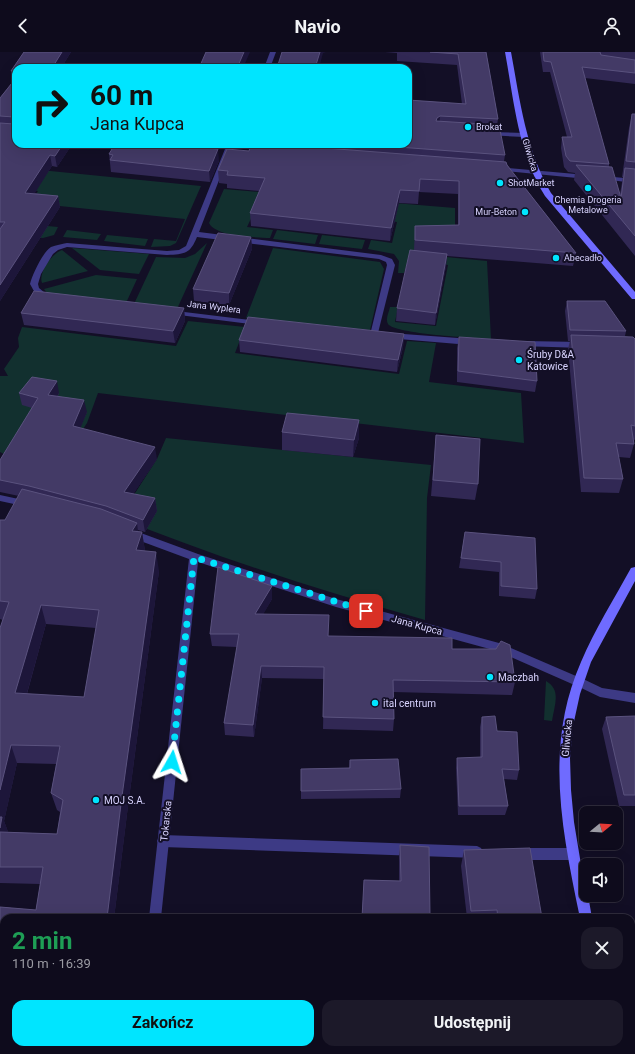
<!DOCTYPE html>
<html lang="pl">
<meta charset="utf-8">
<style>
:root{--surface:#0e0b1c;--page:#1c1929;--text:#f1f3f6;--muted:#9b9ba3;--line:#2e2b3b;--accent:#00e5ff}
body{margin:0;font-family:Roboto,sans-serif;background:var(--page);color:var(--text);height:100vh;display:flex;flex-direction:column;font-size:15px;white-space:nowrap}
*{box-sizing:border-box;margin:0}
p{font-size:13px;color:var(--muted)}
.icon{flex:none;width:22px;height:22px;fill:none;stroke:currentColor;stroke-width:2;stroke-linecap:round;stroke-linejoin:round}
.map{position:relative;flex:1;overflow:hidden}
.sheet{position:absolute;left:0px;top:862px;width:635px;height:140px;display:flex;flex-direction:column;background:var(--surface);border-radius:12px 12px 0 0;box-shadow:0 4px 16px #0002,0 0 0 1px var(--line)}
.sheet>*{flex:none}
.banner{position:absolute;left:12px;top:12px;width:400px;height:84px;border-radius:12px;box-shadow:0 4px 16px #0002,0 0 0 1px var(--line);background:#00e5ff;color:#111;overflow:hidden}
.needle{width:26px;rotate:72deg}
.fabs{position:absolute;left:579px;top:754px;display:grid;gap:8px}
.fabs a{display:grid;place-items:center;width:44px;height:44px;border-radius:8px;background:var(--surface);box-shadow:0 4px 16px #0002,0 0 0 1px var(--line);font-size:20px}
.pin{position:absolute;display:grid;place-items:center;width:34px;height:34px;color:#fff;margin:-17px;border-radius:8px;box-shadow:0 2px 6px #0006}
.me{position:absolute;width:44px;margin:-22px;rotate:6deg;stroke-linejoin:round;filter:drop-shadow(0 0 3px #0008)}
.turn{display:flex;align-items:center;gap:14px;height:84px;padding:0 12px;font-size:18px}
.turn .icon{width:52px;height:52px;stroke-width:2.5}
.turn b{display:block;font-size:28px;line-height:34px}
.round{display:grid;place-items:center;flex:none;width:42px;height:42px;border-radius:12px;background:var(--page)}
.summary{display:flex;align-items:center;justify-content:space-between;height:68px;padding:0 12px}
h1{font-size:24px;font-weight:700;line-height:30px;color:#1e9e55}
.action{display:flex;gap:8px;margin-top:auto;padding:8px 12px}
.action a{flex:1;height:46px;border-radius:12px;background:var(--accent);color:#111;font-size:16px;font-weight:700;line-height:46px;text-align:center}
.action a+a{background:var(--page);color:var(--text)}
header{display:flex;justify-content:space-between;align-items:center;height:52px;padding:0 12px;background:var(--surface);font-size:18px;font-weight:700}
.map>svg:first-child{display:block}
.green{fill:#12302f}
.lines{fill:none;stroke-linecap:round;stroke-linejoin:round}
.lane{fill:#3d3a85;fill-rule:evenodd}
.street{fill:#3d3a85;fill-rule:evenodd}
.secondary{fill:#6f6bff;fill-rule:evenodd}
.wall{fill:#312854;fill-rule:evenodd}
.shaded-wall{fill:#1d163a}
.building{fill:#433a66;stroke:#5a527e;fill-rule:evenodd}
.route{stroke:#00e5ff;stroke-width:7;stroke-dasharray:0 12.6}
.poi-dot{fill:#00e5ff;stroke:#130f26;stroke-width:1.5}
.labels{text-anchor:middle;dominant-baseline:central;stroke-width:4;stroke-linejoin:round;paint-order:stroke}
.far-poi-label{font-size:9px;fill:#d9d4ff;stroke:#130f26;text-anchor:start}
.far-street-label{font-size:9px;fill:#d9d4ff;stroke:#130f26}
.poi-label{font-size:10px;fill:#d9d4ff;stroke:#130f26;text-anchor:start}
.street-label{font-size:10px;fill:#d9d4ff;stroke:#130f26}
</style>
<header><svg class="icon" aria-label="back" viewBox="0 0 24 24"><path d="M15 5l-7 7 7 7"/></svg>Navio<svg class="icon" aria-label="person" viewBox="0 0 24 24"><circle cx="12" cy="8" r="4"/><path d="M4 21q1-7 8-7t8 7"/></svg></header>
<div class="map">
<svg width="635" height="1002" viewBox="0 0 635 1002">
<rect width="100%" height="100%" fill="#130f26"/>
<path class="green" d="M0,114L201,134L176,191L170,194L151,195L154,187L176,189L185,167L50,153L37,173L58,175L54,183L43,186L5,183L12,180L38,139L0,135Z
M224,137L455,156V185H447L446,205L487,209L491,287C475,286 395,282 388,272C385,267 389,260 390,255H398L395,270L436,274L448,213L408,209L404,221H398L399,209L394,202L368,197L371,188L392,191L397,170L257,154L247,175L273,178L270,186C255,185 216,185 209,171Z
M67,178L101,182L97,188L63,185Z
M277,178L318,183L315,192L273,187Z
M107,183L148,187L145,194L104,189Z
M322,183L365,188L362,197L319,192Z
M207,191L177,257L134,252L156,205L185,206L195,202Z
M72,196L149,202L139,222L100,218Z
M273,196L380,210L384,217L370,278L246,266Z
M62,198L88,219L42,231C38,221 52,201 62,198Z
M96,223L137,227L126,251L47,241L44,237Z
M188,269L245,275L235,301L399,322L407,289L436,291L429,330L521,341L524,391L98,341L87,371L77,386L10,405L0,400V324H8L4,317L19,295L18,286L22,275L176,294Z
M166,386L431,413L427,446L425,568C321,539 219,506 119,466L157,407Z
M546,629C562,638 554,654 552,669L544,668Z"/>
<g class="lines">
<path class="lane" d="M489,80L524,81L527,83L524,85L487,83L486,82Z
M523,289L583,290L587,293L583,296L520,294V290Z
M579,625L602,636L635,641V651L600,645L575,633L573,630L575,627Z
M163,783L477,794L481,796L483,800L481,804L477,806L163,795L159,793L157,789L159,785Z
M517,796H573L577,798L579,802L577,806L573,808H517L513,806L511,802L513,798Z"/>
<path class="street" d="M270,0H276L270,16H264Z
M227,92H233L199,180L381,203L392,207L395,213L377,285L374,286L370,283L387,213L386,210L379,207L197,185C190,202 185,202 167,203L67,195L58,198L53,202L41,222L38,232L39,236L45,241L53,242V246L42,245L35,241L30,232C32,223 43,200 51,195C56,193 62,192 67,191L167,199L179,198L186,194Z
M497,115L587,123L591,125L587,127L495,118L494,117Z
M603,124L635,127V131L601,127V125Z
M168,258L259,269L263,271L259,273L171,262L167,260Z
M390,281L458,286L462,289L458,292L387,286V282Z
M0,443L28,449L33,452L28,455L0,449Z
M130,477L198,502L336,547L499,591L583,627L585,630L583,633L579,635L497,599L336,555L198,510L161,866H149L189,507L127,484L125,481Z
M135,998H149L148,1002H134Z"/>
<path class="secondary" d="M505,0H511C520,49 526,98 551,141L635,240V247H632L545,144C518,101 514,49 505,0Z
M635,515V529L591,610L580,642L573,674L570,706L571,738L574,770L586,843H588L592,866H580C562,779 544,694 581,610C595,577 614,547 631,516Z
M616,998H630L631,1002H617Z"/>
</g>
<path class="wall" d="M24,0H71L61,16H16V92H70L71,94L57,115L52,114L34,141L58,144L60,155L0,249V46L13,29L11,19Z
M385,0H486L498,67L497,73L505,103L504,109L576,201L573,214L447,204L446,214L435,273L396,269L397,256L414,198L415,174L458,173V142L419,140L418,152L399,151L390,189L251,174L250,161L259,139L227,136V132L219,131L218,118L249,99L251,92H408V48L462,52L457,13L397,9V1Z
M540,0H635V32L585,26L609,112V115L620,142L623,125H622L629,76L632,62H635V204L574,128L575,121L568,120L564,115L561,96L562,85H567L550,20H543Z
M115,92H204L203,93L199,92L200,95L219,109L210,130L111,120L109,102Z
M251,185L252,197L229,253L194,249L193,237Z
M567,249L626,279L625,284L635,287V388L633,387L634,392L630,406L619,405L623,427L619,441L581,440L568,297L570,289H568L565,259Z
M184,256L185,269L175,291L24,273L21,261Z
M404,282L403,295L397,320L240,300L239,288Z
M459,285L537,329L535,340L457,330V296Z
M19,341H59L58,344L87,360L80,376L157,407L133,442L155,446L157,459L145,480L138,478V480H142L145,499L159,519L127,762L114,866H4V907H0V855L36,858L40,832L0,831V576L3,568L0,567V468H5L19,444L0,440V408L32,356L22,353ZM46,572L96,576L84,645L27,642ZM17,711L56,712L51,741L57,758L60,760L57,782L8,780L4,769Z
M359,368V386L353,405L282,398V380Z
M436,383L478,432L475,448L431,444Z
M465,480L537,537L535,547L499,544V520L459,516Z
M272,534V547L263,562L328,584L452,597L515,630L512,643L393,640L394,667L393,679L323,677L324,627L262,626L254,685L225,683L224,671L237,595L212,594L210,582Z
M635,664V754H619L602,677L606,665Z
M482,665L497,679L519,718L517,728L504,727L508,754L505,763H458L456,716L457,706H480V675Z
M350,708L401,737L400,746L301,747V717L349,716Z
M400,793L430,864V866H362L364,828L399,829V804Z
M464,798L542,866H467L461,814Z"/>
<path class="shaded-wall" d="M62,0H71L61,16H52Z
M244,0H250L243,16H237Z
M320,0H326L323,1L319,16H315Z
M440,64L439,76L436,69L437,66Z
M63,92H70L71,94L57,115L55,104Z
M197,92H199L200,100L195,95Z
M218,97L219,109L210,130L209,119Z
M50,103L52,114L28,152L25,141Z
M400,138L399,151L390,189L391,176Z
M58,144L60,155L0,249V233Z
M251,185L252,197L229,253V241Z
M447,202L446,214L435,273L436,261Z
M184,256L185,269L175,291L173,279Z
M404,282L403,295L397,320L398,308Z
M57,329L59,341L51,356L48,343Z
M84,348L87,360L76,387L73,374Z
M359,368V386L353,405L354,388Z
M155,395L157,407L126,453L124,440Z
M155,446L157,459L145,480L143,468Z
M137,471L139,487L142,480L145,499L139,517L132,479Z
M156,500L159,519L127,762L114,866H107L122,744Z
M272,534V547L256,575L255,562Z
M41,553L46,572L22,659L15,641Z
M261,614L262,626L254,685L253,673Z
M11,693L17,711L4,769L9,782H0V738Z
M88,998H96V1002H88Z
M553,998H557L555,1002H549Z"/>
<path class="building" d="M24,0H62L52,16H16V19H11Z
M206,0H244L237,16H199Z
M282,0H320L315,16H277Z
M430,0H486L498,67L440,64L437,66L436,69L499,73L505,103L358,92H408V48L466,52L458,2Z
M543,0H600L601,3L635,8V21L582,15L609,112L570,109L566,104L562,85H572L551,10L544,9Z
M16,26V92H63L55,104L50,103L25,141L58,144L0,233V177L5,170H0V71L14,72L15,70L14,65L0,64V46Z
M632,62H635V110L626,109Z
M115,92H197L195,95L218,97L209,119L110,108L113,103L109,102Z
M251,92H273L506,110L507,113L576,201L415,188V174L459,173V129L420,127L419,139L400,138L391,176L250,161L265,126L227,123L228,119L218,118L227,97L249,99Z
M576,113L612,115L621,146L625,116L635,117V184Z
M218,181L251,185L229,241L193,237Z
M410,198L447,202L436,261L397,256Z
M34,239L184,256L173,279L21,261Z
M567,249H605L626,279L570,278Z
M248,265L404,282L398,308L239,288Z
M571,283L633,285L635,287V374L631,373L634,392L616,391L623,427L584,426Z
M459,285L535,290L537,329L458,319Z
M32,325L57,329L48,343L84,348L73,374L155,395L124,440L155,446L143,468L106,454L29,434L0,428V408L38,346L19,341Z
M287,361L359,368L354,388L282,380Z
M436,383L480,387L478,432L433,428Z
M22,437L101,457L137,471L132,479L142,480L136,498L156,500L122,744L107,866H4V893L0,892V855L36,858L43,815H0V780L57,782L63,748L51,741L60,694L11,693L0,738V576L9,550L0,549V468H5ZM41,553L99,558L84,645L15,641Z
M465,480L535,486L537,537L501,534V510L461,506Z
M218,515L272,534L255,562L329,563L328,584L452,586V597H496L501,589L510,593L515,630L393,628L394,667L323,665L324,615L261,614L253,673L224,671L239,582H210Z
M495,664L497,679L517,680L519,718L502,717L508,754H459L457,706L482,705V665Z
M635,664V743H624L606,665Z
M398,707L401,737L301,739V717L350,716V708Z
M0,765H2L0,776Z
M400,793L429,795L430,864L362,866L364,828L401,829Z
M530,796L542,866H498L497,858L471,859L464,798Z
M0,936H4V998H88V1002H0Z
M174,998H553L549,1002H174Z"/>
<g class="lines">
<path class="route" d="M172,710L194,505L366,559"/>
</g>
<g class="poi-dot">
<circle cx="468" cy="75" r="4"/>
<circle cx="500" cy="131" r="4"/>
<circle cx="588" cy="136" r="4"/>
<circle cx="525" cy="160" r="4"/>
<circle cx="556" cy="206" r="4"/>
<circle cx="519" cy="308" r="4"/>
<circle cx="490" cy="625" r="4"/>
<circle cx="375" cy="651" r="4"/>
<circle cx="96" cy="748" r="4"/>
</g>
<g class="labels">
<g class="far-poi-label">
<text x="476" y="75">Brokat</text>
<text x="508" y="131">ShotMarket</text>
<text x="588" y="148" text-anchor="middle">Chemia Drogeria<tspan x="588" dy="10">Metalowe</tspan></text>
<text x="517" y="160" text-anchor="end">Mur-Beton</text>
<text x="564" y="206">Abecadło</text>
</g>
<g class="far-street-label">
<text transform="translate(530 103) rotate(73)">Gliwicka</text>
<text transform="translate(214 255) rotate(7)">Jana Wyplera</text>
</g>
<g class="poi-label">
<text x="527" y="302">Śruby D&amp;A<tspan x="527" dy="12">Katowice</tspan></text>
<text x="498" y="625">Maczbah</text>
<text x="383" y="651">ital centrum</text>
<text x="104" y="748">MOJ S.A.</text>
</g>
<g class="street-label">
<text transform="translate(417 573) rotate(15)">Jana Kupca</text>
<text transform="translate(567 686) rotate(-84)">Gliwicka</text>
<text transform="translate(166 769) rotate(-84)">Tokarska</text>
</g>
</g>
</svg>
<div class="fabs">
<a><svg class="needle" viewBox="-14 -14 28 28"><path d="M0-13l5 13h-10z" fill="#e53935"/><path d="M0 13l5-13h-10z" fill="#9b9ba3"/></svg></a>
<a><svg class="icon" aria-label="sound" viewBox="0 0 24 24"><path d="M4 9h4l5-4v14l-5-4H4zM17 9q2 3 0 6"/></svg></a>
</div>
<div class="pin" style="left:366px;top:559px;background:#d93025"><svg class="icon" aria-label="arrive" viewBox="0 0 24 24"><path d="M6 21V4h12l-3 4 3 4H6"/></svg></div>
<svg class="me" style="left:172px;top:710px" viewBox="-20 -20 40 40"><path d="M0-17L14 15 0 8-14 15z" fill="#00e5ff" stroke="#fff" stroke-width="4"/></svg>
<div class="banner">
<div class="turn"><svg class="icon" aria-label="right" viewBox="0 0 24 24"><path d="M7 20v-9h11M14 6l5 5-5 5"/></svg><div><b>60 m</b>Jana Kupca</div></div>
</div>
<section class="sheet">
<div class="summary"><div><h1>2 min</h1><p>110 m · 16:39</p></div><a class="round"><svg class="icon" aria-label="close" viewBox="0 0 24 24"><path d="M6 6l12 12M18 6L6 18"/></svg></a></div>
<div class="action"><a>Zakończ</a><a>Udostępnij</a></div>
</section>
</div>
